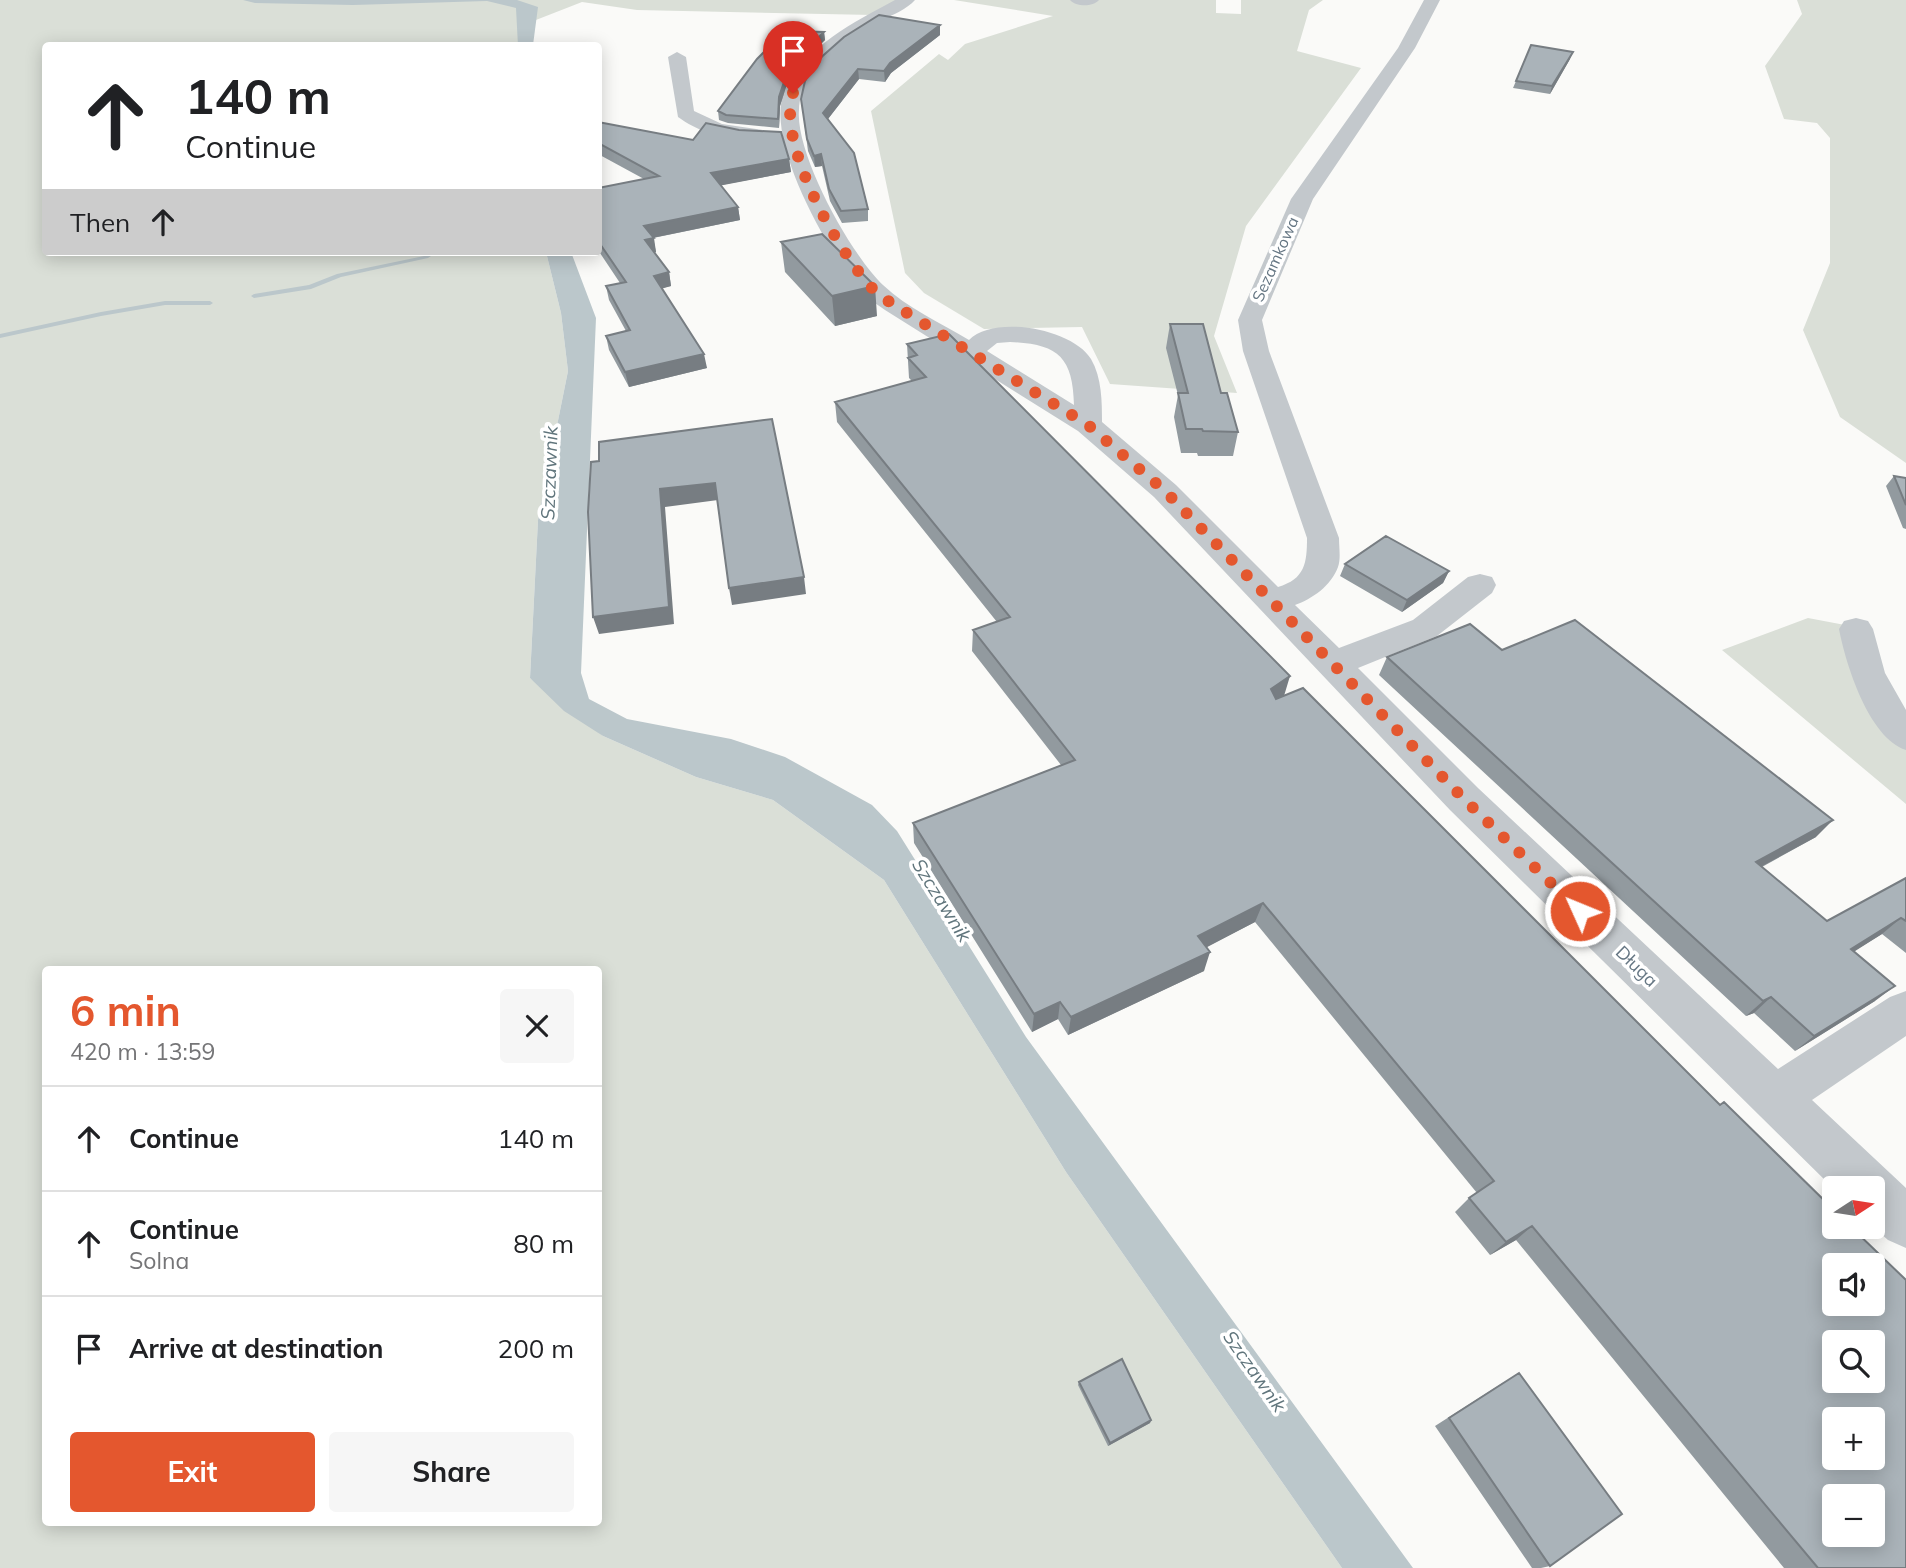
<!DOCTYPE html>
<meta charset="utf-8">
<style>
:root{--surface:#fff;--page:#f6f6f6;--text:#202124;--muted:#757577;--line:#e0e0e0;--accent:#e4572e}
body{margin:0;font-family:Mulish,sans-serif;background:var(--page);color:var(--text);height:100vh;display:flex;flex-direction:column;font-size:26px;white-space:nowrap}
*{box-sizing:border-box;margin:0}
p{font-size:23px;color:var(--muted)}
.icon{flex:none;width:38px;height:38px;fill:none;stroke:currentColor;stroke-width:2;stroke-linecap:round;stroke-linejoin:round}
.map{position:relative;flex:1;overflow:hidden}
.drawer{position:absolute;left:42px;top:966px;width:560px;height:560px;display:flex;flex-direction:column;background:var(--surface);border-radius:7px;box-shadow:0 4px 18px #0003}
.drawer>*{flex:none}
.banner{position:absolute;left:42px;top:42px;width:560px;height:214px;border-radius:7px;box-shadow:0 4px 18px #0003;background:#fff;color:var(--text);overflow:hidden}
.needle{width:46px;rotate:78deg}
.controls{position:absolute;left:1822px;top:1176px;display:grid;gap:14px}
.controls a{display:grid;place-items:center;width:63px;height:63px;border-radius:7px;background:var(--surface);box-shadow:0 4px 18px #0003;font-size:35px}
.pin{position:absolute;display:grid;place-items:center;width:60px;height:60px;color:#fff;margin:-72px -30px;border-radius:50% 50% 50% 0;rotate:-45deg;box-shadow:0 0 7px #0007}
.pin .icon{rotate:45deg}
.me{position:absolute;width:77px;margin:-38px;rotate:314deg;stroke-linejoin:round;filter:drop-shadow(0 0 5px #0008)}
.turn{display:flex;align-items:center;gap:24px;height:147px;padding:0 28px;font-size:32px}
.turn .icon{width:91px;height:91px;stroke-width:2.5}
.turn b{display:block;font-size:49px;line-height:60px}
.then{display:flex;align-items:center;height:66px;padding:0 28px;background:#0003;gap:14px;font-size:26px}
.round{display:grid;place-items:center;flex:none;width:74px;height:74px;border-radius:7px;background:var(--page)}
.headline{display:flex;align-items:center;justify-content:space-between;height:119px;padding:0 28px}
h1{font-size:42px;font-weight:700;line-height:52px;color:var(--accent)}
.button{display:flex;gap:14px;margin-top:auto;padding:14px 28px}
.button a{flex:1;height:80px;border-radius:7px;background:var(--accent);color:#fff;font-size:28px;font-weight:700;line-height:80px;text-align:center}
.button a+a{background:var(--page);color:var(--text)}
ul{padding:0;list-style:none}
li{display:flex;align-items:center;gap:21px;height:105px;padding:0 28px;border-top:2px solid var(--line)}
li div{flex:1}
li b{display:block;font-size:26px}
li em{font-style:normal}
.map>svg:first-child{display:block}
.green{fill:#dadfd7;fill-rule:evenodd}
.water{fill:#bbc7cb}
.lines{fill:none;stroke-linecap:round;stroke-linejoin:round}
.stream{fill:#bbc7cb;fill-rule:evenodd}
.minor{fill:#c3c8cc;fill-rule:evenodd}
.wall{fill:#929a9f}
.shaded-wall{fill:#777d82}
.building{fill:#aab3b9;stroke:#777d82;stroke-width:2;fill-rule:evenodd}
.route{stroke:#e4572e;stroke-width:12;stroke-dasharray:0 21.6}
.labels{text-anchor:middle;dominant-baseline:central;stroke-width:7;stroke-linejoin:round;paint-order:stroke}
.far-street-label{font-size:16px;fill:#657683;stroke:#fff}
.street-label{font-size:18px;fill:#657683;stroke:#fff}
.water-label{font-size:19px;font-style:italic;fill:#60757c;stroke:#fff}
</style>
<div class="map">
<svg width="1906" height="1568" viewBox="0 0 1906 1568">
<rect width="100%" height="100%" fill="#fafaf8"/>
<path class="green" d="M0,0H898L873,15L637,10L582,2L518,27V45L46,46V252H546L561,313L568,371L538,520L530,678L603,736L696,777L773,800L884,880L1066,1172L1342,1568H0ZM46,970H598V1522H46Z
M954,0H1216V13L1241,14V0H1323L1309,10L1297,51L1361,68L1246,226L1214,336L1237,393L1110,384L1082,327L984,329L924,293L905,273L871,111L939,54L948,60L965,44L1053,16Z
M1797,0H1906V463L1840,417L1803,330L1830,263V138L1817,123L1784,119L1765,66L1802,14Z
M1808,618L1845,625L1906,746V804L1722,650Z"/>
<path class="water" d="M243,0H517L538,7L533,45L518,46L516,8L487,1L353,5L255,3Z
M546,252H571L596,318L581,673L589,699L627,719L731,739L785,757L872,805L897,831L1026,1037L1413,1568H1342L1066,1172L884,880L773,800L696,777L603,736L564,711L530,678L538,520L568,371L561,313Z"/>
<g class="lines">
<path class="stream" d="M430,252H437L428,258L341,277L311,289L254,298L251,296L254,294L309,285L337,274L424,256Z
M165,301H210L213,303L210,305H165L101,316L0,338V334L101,312Z"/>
<path class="minor" d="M895,0H915C907,9 894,14 883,20C856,35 827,53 809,80C803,89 799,99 799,110C795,154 851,255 883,285C907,308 941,323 969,340C994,314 1073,329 1091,359C1102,378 1102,402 1102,422L1176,485L1278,587C1305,579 1307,563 1307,538L1243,351L1238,320L1291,199L1398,48L1424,0H1440L1415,48L1313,199L1262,320L1269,351L1339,538C1339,547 1341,559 1338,567C1331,586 1312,599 1295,605L1339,648L1413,620L1468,577L1480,574L1492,577L1496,585L1492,593L1437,636L1358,668L1478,788L1778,1069L1890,997L1906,991V1036L1812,1100L1906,1188V1248L1888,1240L1872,1226V1188L1834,1189L1450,810L1154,497L1078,431L885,310C878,305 870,300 864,294C831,258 762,138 785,90C806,46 854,22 895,0ZM1010,342C1057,344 1073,356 1074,405L987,351L997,343Z
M1070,0H1099C1093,7 1076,7 1070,0Z
M677,52L686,57L694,111L722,124L763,130L766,134L763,138C736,145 700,133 678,117L668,57Z
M1856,618L1868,621L1873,629L1885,673L1906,710V750C1869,738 1846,665 1839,629L1844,621Z"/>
</g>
<path class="wall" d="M940,25V35L891,73L885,82L859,79L828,119L868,209V221L842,223L830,201L822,166L815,167L808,151L801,99Z
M824,32L825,40L799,65L787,84L780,106L779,128L728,123L719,120L718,111Z
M1570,59L1550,94L1513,88L1516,81Z
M598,122L789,159L791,172L721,185L738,207L740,220L653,238L656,252L654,253L669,272L671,286L662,288L707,368L629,387L609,350L606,336L626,331L609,300L606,286L620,283L598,250V188L644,179L598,154Z
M781,242L877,316L835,326L785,272Z
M1170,324L1221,393L1238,432L1233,456H1198L1197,453H1181L1174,417L1178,395L1166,348Z
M907,344L1283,696L1906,1568H1784L1516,1240L1490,1255L1455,1212L1469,1198L1477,1193L1255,922L1206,947L1204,971L1068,1035L1058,1019L1032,1032L914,843L913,823L1061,765L972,651L973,630L997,622L837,422L835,402L912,381L909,378Z
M1894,476L1906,478V529L1903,528L1886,486Z
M1345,564L1449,571L1443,583L1402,612L1340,576Z
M1502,650L1816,837L1762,867L1827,921L1906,878V953L1882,934L1854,951L1875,1001L1795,1051L1754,1013L1746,1016L1379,675L1387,657Z
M1079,1382L1151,1420L1150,1423L1108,1446L1078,1385Z
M1504,1382L1550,1566L1541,1568H1532L1435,1426Z"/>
<path class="shaded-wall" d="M940,25V35L891,73L885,82L884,71L890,63Z
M824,32L825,40L799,65L787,84L780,106L779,128V97L786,76L798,57Z
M1573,52L1570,59L1550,94L1552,86Z
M858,69L859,79L824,124L823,113Z
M821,154L822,166L815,167L814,156Z
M789,159L791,172L713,187L711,173Z
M738,207L740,220L647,239L644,226Z
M654,238L656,252L648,254L645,240Z
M669,272L671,286L657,290L654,276Z
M875,286L877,316L835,326L832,296Z
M704,354L707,368L629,387L625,372Z
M715,483L718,500L665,507L674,624L599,634L593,617L660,489Z
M1449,571L1443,583L1402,612L1407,600Z
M804,577L806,594L732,605L729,588Z
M1290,676L1284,696L1264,710L1271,689Z
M1833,820L1816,837L1740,878L1756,862Z
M1263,903L1255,922L1192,955L1198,936Z
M1901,918L1882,934L1833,965L1851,949Z
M1210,952L1204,971L1068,1035L1071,1017Z
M1895,986L1875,1001L1795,1051L1814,1036Z
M1771,997L1754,1013L1746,1016L1763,1001Z
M1060,1002L1058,1019L1032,1032L1034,1014Z
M1532,1226L1516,1240L1490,1255L1506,1242Z
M1151,1420L1150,1423L1108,1446L1110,1443Z"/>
<path class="building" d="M879,15L940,25L890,63L884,71L858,69L823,113L854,153L868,209L841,211L829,189L821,154L814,156L807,139L801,99L805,81L817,61L844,37Z
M786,31L824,32L798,57L786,76L779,97L778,119L726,115L718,111L757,59L769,47L776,48Z
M1531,45L1573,52L1552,86L1516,81Z
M598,122L693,140L706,123L739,130L781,132L789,159L711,173L738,207L644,226L654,238L645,240L669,272L654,276L704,354L625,372L606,336L630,330L606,286L626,282L598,241V188L659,176L598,143Z
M822,234L875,286L832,296L781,242Z
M1170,324H1203L1221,393H1227L1238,432L1203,431L1202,429H1186L1178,393H1188Z
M949,334L1290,676L1271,689L1276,699L1303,688L1720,1105L1724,1102L1834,1210V1227H1851L1906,1280V1568H1818L1532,1226L1506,1242L1469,1198L1494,1181L1263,903L1198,936L1210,952L1071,1017L1060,1002L1034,1014L913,823L1075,760L973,630L1010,617L835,402L926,377L908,358L917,355L907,344ZM1834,1265H1872V1304H1834ZM1834,1342H1872V1381H1834ZM1834,1419H1872V1458H1834ZM1834,1496H1872V1535H1834Z
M772,419L804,577L729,588L715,483L660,489L669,607L593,617L588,512L591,462L599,461V442Z
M1894,476L1906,478V505Z
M1386,536L1449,571L1407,600L1345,564Z
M1575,620L1833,820L1756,862L1827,921L1906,878V921L1901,918L1851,949L1895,986L1814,1036L1771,997L1763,1001L1387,657L1470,624L1502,650Z
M1122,1359L1151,1420L1110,1443L1079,1382Z
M1519,1373L1622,1514L1550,1566L1449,1418Z"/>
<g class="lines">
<path class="route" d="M793,93C776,143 838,252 873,289C879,295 887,300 894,305L1088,425L1165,491L1464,799L1580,911"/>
</g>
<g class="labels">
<g class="far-street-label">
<text transform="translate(1275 259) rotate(-66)">Sezamkowa</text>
</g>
<g class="street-label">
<text transform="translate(1637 966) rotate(44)">Długa</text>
</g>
<g class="water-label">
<text transform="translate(549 473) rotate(-88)">Szczawnik</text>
<text transform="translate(942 900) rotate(58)">Szczawnik</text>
<text transform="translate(1255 1371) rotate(55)">Szczawnik</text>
</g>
</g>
</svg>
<div class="controls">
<a><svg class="needle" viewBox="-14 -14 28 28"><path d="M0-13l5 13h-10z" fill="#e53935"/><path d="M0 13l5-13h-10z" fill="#757577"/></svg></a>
<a><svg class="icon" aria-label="sound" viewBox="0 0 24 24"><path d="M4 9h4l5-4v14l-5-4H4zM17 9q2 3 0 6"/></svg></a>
<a><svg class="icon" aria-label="search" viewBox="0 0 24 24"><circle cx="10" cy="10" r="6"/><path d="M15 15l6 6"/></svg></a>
<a>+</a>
<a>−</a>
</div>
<div class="pin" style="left:793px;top:93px;background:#d93025"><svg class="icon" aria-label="arrive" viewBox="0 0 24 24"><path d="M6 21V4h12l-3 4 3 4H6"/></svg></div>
<svg class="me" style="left:1580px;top:911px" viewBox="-20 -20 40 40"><circle r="17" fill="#e4572e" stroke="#fff" stroke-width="3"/><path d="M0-11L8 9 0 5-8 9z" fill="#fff"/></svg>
<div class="banner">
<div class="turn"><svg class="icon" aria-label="ahead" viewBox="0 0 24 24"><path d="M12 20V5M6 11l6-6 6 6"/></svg><div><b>140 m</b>Continue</div></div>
<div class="then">Then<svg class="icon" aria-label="ahead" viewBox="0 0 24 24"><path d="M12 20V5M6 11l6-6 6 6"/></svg></div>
</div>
<section class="drawer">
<div class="headline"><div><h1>6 min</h1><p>420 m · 13:59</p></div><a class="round"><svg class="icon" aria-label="close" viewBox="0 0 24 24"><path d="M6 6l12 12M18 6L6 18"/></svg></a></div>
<ul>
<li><svg class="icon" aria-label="ahead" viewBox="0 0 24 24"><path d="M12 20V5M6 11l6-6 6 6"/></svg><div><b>Continue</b></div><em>140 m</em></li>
<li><svg class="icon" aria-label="ahead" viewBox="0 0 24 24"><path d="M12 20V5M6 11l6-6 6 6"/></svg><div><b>Continue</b><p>Solna</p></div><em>80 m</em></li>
<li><svg class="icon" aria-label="arrive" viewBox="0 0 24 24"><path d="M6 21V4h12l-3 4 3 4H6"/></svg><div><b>Arrive at destination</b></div><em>200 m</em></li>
</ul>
<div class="button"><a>Exit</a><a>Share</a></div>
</section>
</div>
